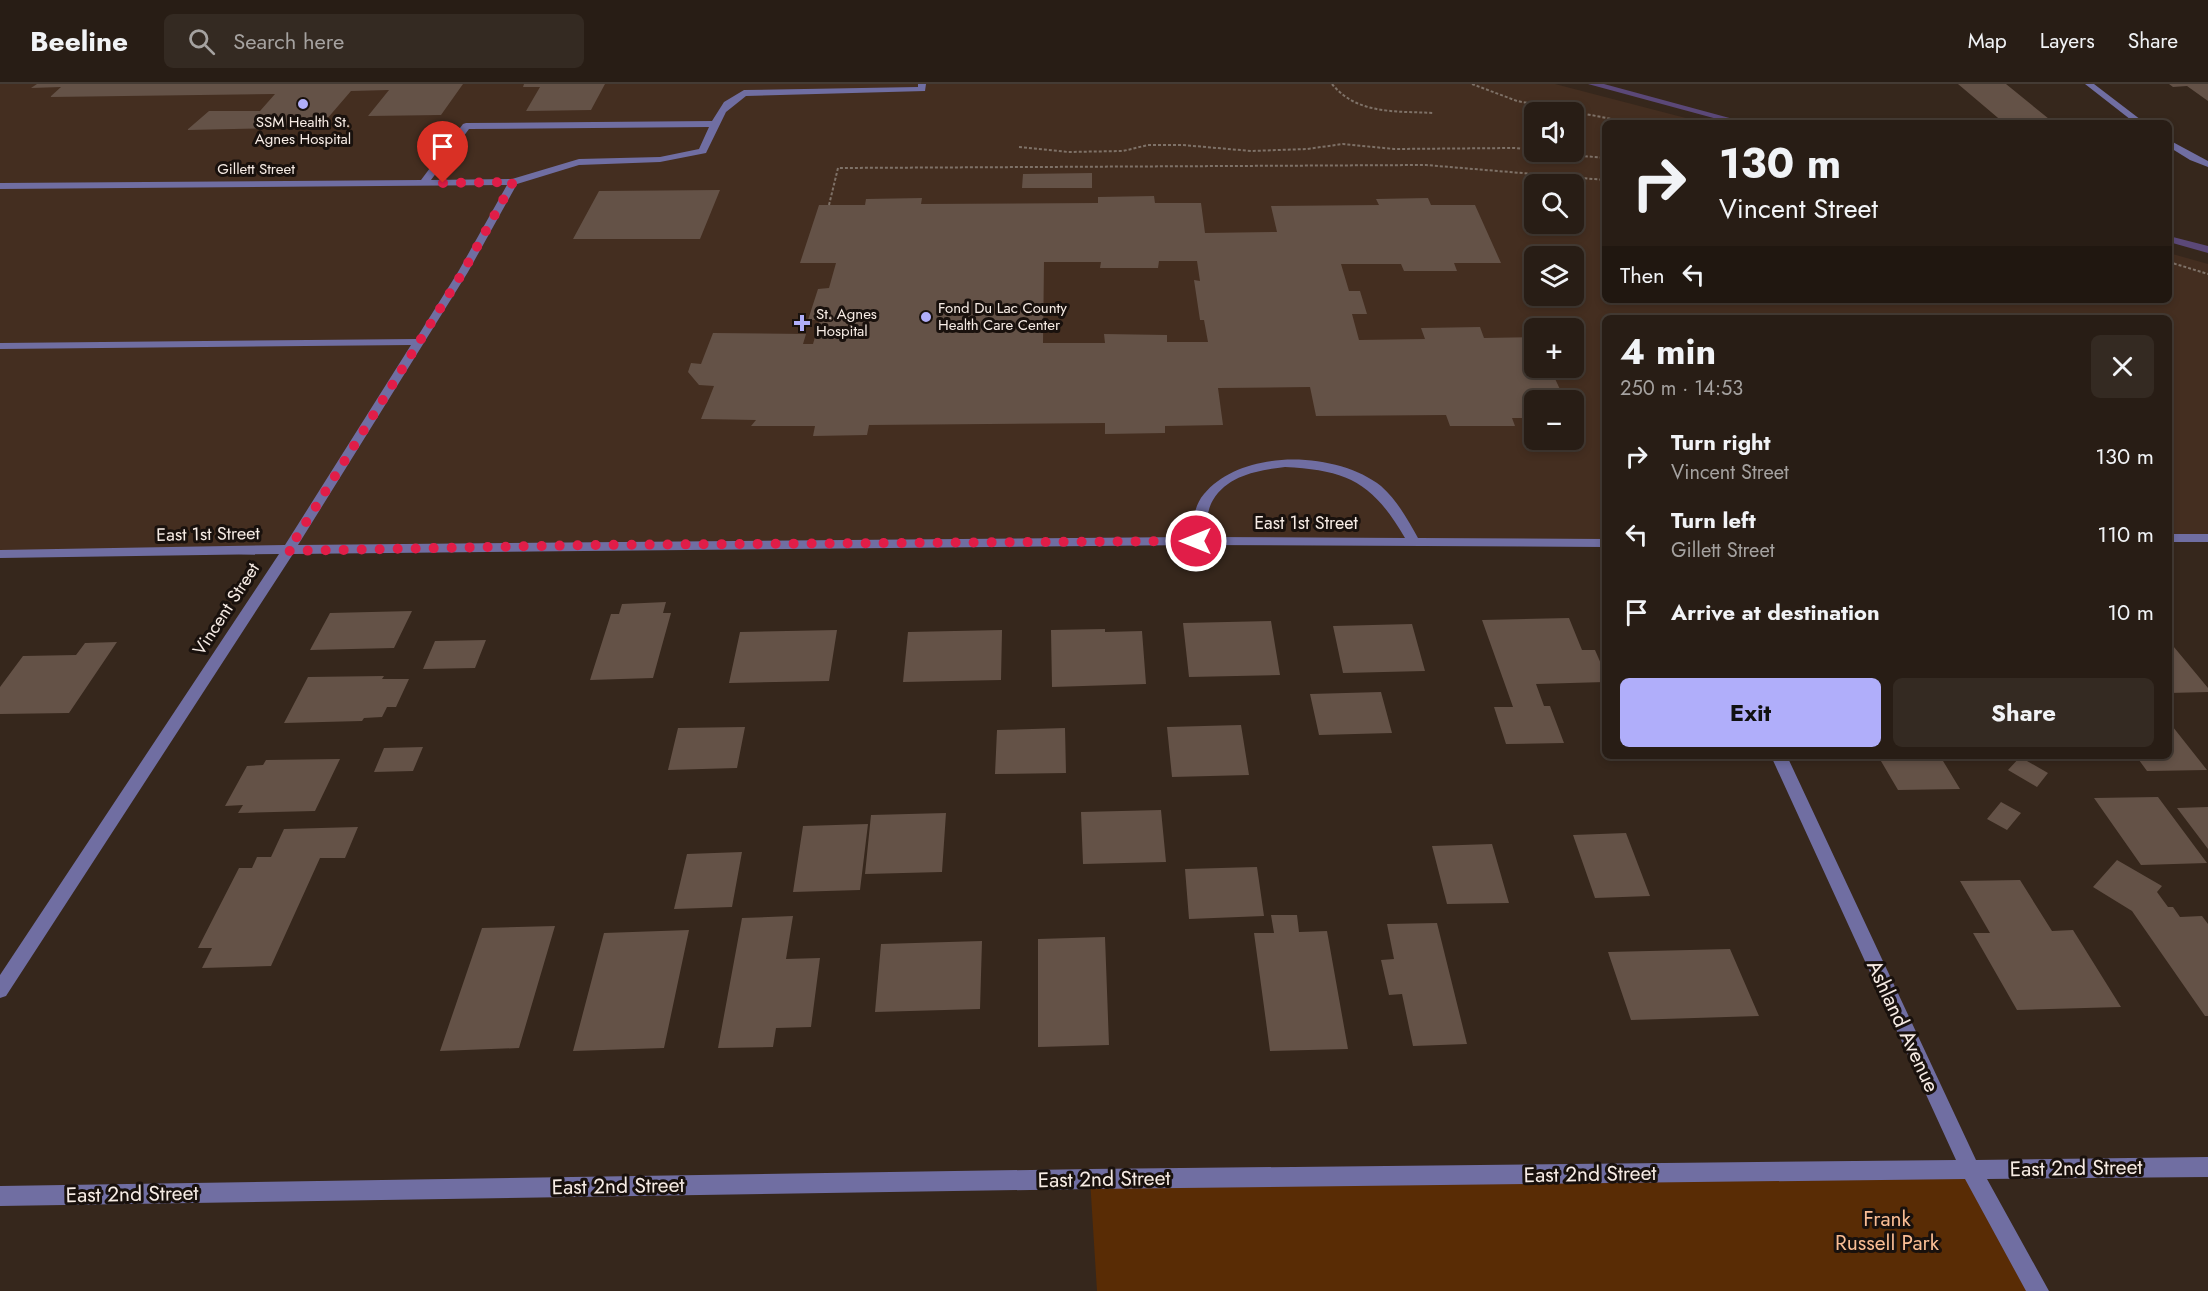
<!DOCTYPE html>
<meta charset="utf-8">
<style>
:root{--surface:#281d15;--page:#342a22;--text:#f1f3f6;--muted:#a5a2a0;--line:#443b34;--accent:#b0aefa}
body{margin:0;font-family:Jost,sans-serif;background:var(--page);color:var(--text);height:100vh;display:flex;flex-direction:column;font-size:22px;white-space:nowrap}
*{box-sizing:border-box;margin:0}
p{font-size:20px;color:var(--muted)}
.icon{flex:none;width:33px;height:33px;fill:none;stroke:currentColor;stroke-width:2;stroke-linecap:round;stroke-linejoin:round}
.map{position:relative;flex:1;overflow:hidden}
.panel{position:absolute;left:1602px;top:231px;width:570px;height:444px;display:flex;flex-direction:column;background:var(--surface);border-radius:9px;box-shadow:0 3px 9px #0003,0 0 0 2px var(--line)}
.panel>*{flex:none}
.hud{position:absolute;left:1602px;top:36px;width:570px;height:183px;border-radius:9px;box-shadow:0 3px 9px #0003,0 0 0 2px var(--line);background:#281d15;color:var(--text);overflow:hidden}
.buttons{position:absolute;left:1524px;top:18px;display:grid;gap:12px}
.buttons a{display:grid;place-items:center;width:60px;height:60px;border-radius:9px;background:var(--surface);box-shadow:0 3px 9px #0003,0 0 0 2px var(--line);font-size:30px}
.pin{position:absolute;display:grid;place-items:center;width:51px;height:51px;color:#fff;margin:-62px -26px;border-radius:50% 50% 50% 0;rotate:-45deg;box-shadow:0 0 6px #0007}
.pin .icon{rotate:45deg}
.me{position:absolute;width:66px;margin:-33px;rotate:270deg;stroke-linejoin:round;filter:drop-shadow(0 0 4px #0008)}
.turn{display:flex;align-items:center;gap:21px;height:126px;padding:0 18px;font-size:27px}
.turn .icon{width:78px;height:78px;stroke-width:2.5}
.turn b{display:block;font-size:42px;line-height:51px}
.then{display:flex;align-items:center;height:57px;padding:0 18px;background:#0003;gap:12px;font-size:22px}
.round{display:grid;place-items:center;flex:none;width:63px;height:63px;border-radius:9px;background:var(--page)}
.head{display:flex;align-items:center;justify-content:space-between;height:102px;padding:0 18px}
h1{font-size:36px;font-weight:700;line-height:45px}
.button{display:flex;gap:12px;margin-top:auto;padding:12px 18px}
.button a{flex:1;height:69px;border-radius:9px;background:var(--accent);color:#111;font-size:24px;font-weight:700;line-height:69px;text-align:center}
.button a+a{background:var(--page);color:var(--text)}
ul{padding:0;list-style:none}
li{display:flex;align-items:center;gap:18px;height:78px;padding:0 18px}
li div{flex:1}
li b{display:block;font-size:22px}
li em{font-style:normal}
header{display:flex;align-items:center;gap:36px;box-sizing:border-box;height:84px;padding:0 30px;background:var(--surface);border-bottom:2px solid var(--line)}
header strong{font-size:28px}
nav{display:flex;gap:33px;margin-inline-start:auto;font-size:21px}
.search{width:420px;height:54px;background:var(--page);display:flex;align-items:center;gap:15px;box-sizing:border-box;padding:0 21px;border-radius:9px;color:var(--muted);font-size:22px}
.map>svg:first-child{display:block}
.built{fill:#442e20;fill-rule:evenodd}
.green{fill:#592c05}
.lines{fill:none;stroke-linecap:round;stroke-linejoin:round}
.stream{fill:#5b4878;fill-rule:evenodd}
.building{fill:#645247;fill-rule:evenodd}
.path{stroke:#7e7167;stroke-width:2;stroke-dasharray:3 2;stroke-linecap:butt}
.minor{fill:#706ea2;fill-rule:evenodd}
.route{stroke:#e11d48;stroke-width:10;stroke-dasharray:0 18}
.poi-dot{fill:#b0aefa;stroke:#19110d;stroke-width:2}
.labels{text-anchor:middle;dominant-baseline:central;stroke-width:6;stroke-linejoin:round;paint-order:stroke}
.far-poi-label{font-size:15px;fill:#f7ece5;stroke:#19110d;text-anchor:start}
.far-street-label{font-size:15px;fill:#f7ece5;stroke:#19110d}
.street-label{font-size:18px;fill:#f7ece5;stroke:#19110d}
.near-street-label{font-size:21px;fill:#f7ece5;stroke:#19110d}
.near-park-label{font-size:21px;fill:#fabd94;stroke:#19110d}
</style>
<header>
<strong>Beeline</strong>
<div class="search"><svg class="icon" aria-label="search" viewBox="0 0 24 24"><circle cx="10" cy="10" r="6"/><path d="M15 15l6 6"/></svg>Search here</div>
<nav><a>Map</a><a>Layers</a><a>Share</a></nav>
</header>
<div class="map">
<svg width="2208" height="1207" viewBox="0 0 2208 1207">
<rect width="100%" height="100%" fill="#36271c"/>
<path class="built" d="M0,0H1555L1705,39H1605V216H2169V169L2208,180V454H2169V234H1605V459L1414,458L0,470ZM1534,28H1574V68H1534ZM1534,100H1574V140H1534ZM1534,172H1574V212H1534ZM1534,244H1574V284H1534ZM1534,316H1574V356H1534Z"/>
<path class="green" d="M1970,1085L2038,1207H1097L1090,1095Z"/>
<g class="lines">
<path class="stream" d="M1588,0H1604L1748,39H1732Z
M2169,152L2208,162V169L2169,158Z"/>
</g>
<path class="building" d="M37,0H463L441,31L368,32L389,6L351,7L320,43L187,46L209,27H260L275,10L50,13L61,3L31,4Z
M524,0H605L591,26L526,27L540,3H523Z
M1958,0H2006L2054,39H2004Z
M2169,0H2208V17L2187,2L2173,3Z
M1092,89V104H1022L1023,90Z
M720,106L700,155H573L599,107Z
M1154,112L1155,119H1201L1205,149L1277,148L1271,122L1379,121L1376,115L1428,114L1431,121H1475L1501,179H1454L1457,187H1404L1401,180H1341L1349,207H1360L1367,230H1352L1359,256L1425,255L1421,244L1480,243L1484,254L1534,253V284H1550L1565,316H1534V334H1512L1515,342H1450L1446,331L1316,332L1310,303L1218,304L1223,341L1165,342V349L1105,350V339L869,341L867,351L813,352L815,342H751L756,336L701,335L714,302L699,301L688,288L691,279L701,280L713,249L806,250L803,260H813L820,236H808L818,205L829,204L836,179H800L819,121H865L866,115L922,114L921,120L1098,119V113ZM1159,177H1197L1200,197L1194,196L1200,236H1204L1208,258H1167V251L1104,250L1105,259H1043L1044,178H1101L1100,184H1158Z
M666,518L663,529H671L653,594L590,596L611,530H619L622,520Z
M412,527L394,564L310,566L330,529Z
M1569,534L1582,566H1595L1605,589V598L1536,600L1544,622H1550L1564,659L1506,660L1494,623H1513L1482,536Z
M1271,537L1280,591L1189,593L1183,539Z
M1412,540L1425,587L1343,589L1333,542Z
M1105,545V548L1142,547L1146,600L1052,603L1051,546Z
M837,546L829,597L729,599L740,548Z
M1002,546L1001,596L903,598L908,548Z
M486,556L475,584L423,585L435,557Z
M2169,557L2208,604V608L2169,609Z
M117,558L69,629L0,630V603L23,572L76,571L85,559Z
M384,592L382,595H409L396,623H387L382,633L364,634L362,637L284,639L308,593Z
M1381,608L1392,649L1319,651L1310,610Z
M2169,638L2207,686L2147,687L2136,672H2169Z
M1241,641L1249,691L1172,693L1167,643Z
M745,643L737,684L668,686L678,644Z
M1065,644L1066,689L995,690L997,646Z
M423,663L413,687L374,688L384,664Z
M1878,672H1940L1960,705L1898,706Z
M2020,673L2048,689L2037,703L2008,686Z
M340,675L315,727L238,729L243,721L225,722L247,682L263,681L266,676Z
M2158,713L2207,779L2141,781L2094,714Z
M2001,718L2021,729L2007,746L1987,735Z
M2208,723V765L2177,724Z
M1161,726L1166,778L1083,780L1081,728Z
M946,729L942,788L865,790L871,731Z
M868,740L860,806L793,808L803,742Z
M358,743L345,774H320L271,882L202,884L212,864H198L239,784H252L257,773H271L284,745Z
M1626,749L1650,812L1595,814L1573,751Z
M1492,760L1509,819L1447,820L1432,762Z
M742,768L732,823L674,825L687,770Z
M2117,776L2162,802L2157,808L2168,823H2173L2180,833L2202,832L2208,840V932H2205L2132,827L2093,803Z
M1257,783L1264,832L1189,835L1185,785Z
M2020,796L2052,847L2073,846L2121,923L2017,926L1973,849H1990L1960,797Z
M1271,831H1297L1299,848L1327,847L1348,965L1270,967L1254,849H1274Z
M793,832L786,875L820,874L811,943L776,944L773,963L718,964L742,834Z
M1437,839L1467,960L1413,962L1402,910L1389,911L1381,876L1394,875L1387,840Z
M555,842L519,964L440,967L482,844Z
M689,846L664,964L573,967L604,849Z
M1105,853L1109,961L1038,963V855Z
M982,857L980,925L875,928L881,860Z
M1730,865L1759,932L1631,936L1608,868Z"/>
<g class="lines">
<path class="path" d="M1332,0C1357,31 1397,27 1434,29
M1472,0L1517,17L1633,39
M1019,63L1068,68L1123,67L1148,61H1183L1251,67L1307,65L1343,60L1394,65L1515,64L1534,66
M1540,68L1605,74
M829,121L838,84L1426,81L1605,96
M2169,178L2208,190"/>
<path class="minor" d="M918,0H926L925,7L746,12L726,28L706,69L660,78L579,81L517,100L468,188L298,461L1190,453C1193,439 1194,421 1204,410C1242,364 1336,367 1381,402C1397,416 1408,436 1418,454L1605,455V463L1196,461L293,470L6,912L0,914V891L279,470L0,474V466L285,461L411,261L0,265V259L416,255L458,188L507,101L0,105V99L421,96L463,40L466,39L712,37L724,18L744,6L918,3ZM709,43L699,65L660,73L579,75L512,95L431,96L469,45ZM1285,383C1348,386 1373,399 1405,454L1204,453C1206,441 1207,426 1213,416C1228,391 1259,386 1285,383Z
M2085,0H2094L2145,39H2135Z
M2169,56L2208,77V83L2190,76L2169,63Z
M2169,450H2208V458H2169Z
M1771,672H1787L1976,1076L2208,1073V1093L1987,1095L2049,1207H2026L1965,1095L1090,1105L0,1122V1102L1090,1085L1956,1076Z"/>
</g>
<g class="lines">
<path class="route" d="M443,99L513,98L463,188L288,467L590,461L1196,457"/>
</g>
<g class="poi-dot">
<circle cx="303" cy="20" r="6"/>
<circle cx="926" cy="233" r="6"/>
<path d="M799 230h6v6h6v6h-6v6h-6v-6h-6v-6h6z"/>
</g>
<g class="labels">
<g class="far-poi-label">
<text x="303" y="38" text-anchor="middle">SSM Health St.<tspan x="303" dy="17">Agnes Hospital</tspan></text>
<text x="938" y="224">Fond Du Lac County<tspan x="938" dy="17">Health Care Center</tspan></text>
<text x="816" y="230">St. Agnes<tspan x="816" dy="17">Hospital</tspan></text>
</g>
<g class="far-street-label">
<text x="256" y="85">Gillett Street</text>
</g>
<g class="street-label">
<text x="1306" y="439">East 1st Street</text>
<text transform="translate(208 450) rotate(-1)">East 1st Street</text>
<text transform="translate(226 525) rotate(-57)">Vincent Street</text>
</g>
<g class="near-street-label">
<text transform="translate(1903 942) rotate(65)">Ashland Avenue</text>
<text transform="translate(2076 1084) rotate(-1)">East 2nd Street</text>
<text transform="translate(1590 1090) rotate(-1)">East 2nd Street</text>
<text transform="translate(1104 1095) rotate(-1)">East 2nd Street</text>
<text transform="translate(618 1102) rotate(-1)">East 2nd Street</text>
<text transform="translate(132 1110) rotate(-1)">East 2nd Street</text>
</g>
<g class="near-park-label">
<text x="1887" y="1135">Frank<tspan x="1887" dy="24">Russell Park</tspan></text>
</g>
</g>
</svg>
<div class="buttons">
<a><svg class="icon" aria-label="sound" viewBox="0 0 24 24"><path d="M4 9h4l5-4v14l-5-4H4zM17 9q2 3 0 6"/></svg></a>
<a><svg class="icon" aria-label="search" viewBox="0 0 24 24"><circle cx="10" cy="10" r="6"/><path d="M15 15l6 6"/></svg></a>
<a><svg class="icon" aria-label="layers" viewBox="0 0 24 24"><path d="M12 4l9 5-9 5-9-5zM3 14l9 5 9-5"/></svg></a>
<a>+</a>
<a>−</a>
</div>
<div class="pin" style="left:443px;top:99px;background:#d93025"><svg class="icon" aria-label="arrive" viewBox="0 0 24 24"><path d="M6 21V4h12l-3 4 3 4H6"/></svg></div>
<svg class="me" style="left:1196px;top:457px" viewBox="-20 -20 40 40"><circle r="17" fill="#e11d48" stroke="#fff" stroke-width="3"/><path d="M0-11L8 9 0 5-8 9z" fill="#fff"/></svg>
<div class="hud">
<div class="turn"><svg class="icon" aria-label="right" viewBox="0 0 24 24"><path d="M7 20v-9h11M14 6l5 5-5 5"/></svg><div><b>130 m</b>Vincent Street</div></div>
<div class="then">Then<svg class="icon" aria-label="left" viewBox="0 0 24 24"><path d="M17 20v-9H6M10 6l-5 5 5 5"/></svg></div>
</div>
<section class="panel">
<div class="head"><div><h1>4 min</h1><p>250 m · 14:53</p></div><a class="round"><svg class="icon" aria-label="close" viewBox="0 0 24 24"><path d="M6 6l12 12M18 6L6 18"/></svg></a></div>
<ul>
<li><svg class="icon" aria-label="right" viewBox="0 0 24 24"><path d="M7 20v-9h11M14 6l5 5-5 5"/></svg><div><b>Turn right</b><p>Vincent Street</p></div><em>130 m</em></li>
<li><svg class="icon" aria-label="left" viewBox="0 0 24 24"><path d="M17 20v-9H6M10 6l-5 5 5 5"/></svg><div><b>Turn left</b><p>Gillett Street</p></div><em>110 m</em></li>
<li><svg class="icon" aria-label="arrive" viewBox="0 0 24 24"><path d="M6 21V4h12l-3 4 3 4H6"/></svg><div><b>Arrive at destination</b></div><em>10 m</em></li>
</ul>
<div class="button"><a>Exit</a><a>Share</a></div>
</section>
</div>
